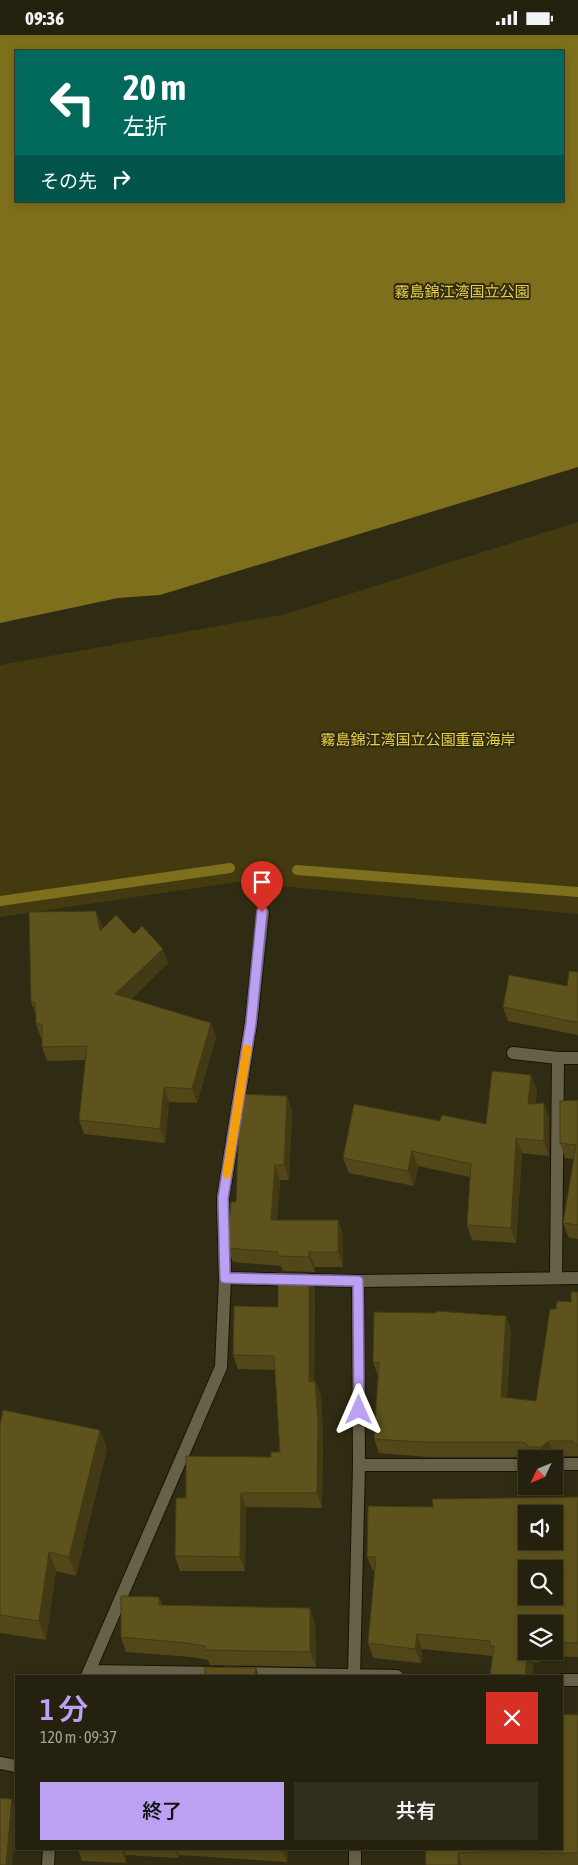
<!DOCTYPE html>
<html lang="ja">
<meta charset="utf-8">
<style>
:root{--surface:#24210e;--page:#302e1c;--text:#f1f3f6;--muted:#a3a39e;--line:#413e2e;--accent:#bca0f2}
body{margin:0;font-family:"Asap Condensed","Noto Sans JP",sans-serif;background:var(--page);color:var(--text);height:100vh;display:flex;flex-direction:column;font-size:19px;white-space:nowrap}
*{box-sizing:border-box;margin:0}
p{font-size:16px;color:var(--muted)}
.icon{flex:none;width:28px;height:28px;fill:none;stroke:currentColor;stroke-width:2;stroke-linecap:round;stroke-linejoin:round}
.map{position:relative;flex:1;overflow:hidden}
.side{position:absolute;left:15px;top:1640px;width:548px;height:175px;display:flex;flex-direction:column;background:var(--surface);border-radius:0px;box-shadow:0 2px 8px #0003,0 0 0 1px var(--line)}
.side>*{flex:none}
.top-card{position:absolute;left:15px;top:15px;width:549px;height:152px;border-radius:0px;box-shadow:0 2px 8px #0003,0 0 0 1px var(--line);background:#00695c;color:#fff;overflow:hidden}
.needle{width:32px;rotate:226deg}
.fabs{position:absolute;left:518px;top:1415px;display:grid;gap:10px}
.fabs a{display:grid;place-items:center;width:45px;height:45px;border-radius:0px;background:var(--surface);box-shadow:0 2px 8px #0003,0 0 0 1px var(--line);font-size:25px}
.pin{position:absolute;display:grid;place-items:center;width:42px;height:42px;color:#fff;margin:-51px -21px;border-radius:50% 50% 50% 0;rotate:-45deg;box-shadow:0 0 5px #0007}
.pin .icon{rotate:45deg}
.me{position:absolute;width:55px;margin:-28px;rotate:0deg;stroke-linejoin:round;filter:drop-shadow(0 0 4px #0008)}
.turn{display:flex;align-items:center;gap:18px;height:105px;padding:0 25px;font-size:22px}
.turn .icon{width:65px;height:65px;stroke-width:2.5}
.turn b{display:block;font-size:35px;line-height:42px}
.then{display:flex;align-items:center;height:48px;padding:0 25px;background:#0003;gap:10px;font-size:19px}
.round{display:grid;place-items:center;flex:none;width:52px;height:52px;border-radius:0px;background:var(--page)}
.headline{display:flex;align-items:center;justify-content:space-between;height:85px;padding:0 25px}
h1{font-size:30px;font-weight:600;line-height:38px;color:var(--accent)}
.action{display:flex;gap:10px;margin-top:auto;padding:10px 25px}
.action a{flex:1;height:58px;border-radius:0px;background:var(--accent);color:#111;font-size:20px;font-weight:600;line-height:58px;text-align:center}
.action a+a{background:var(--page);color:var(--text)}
.status{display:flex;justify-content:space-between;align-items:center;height:35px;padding:0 25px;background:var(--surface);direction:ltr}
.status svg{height:14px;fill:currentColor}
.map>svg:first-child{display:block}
.green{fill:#433b0f}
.water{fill:#7e6f1c;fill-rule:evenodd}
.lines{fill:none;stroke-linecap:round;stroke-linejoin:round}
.stream{stroke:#7e6f1c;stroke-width:10}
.minor-casing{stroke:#181400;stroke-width:14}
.minor{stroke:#666147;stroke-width:12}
.wall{fill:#514718;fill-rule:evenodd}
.shaded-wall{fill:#423a14}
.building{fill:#5e531c;stroke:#423a14;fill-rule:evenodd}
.route-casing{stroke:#7a689d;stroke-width:12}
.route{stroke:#bca0f2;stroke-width:9}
.slow{stroke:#f59e0b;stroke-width:9}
.labels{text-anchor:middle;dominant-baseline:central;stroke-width:4;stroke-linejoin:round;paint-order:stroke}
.park-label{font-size:15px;fill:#ead043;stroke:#302c13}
</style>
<div class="status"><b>09:36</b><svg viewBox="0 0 49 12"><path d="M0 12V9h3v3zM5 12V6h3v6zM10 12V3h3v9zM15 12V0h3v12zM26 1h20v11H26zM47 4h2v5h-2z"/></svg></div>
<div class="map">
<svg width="578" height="1830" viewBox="0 0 578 1830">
<rect width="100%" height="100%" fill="#302c13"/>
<path class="green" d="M578,487V879L237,847L0,882V630L286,579Z"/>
<path class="water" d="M0,0H578V432L160,560L118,563L0,588ZM16,16H562V166H16Z"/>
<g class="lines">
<path class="stream" d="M297,835L578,857
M0,866L230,833"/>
<g class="minor-casing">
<path id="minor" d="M513,1018L558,1023
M556,1242L558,1023H578
M225,1243L358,1246L578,1243
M554,1429H578
M359,1430H526
M89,1636L222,1638
M242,1638L397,1641
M87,1641L221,1332L225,1243L223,1163L251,988L263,877
M354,1641L359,1430L358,1246
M561,1645H578
M0,1728L16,1731
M355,1814V1830
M48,1830L49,1814"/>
</g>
<use href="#minor" class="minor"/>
</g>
<path class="wall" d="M102,890V894L134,899L163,914L168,928L131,964L211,988L216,1002L197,1068L169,1067L165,1108L84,1099L79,1085L85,1025L47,1026L42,1012V1003H41L36,989V980L31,967Z
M578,937V1000L508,986L503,972L567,951Z
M531,1040L537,1055L535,1068L549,1082V1121L522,1118L516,1208L472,1205L467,1190L470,1142L418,1131L414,1151L349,1138L343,1123L440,1086L486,1089Z
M287,1061L292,1076L289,1145H280L277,1185H338L343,1200V1232H315V1237L283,1236L281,1231L233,1227L227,1213L236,1167Z
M578,1065V1204L569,1203L563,1188L574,1124L565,1123L560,1108Z
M309,1239L315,1253L314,1346H315L321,1360L323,1402L322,1473L246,1472L245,1536H180L175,1521L186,1463L280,1417L275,1335L238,1334L233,1320L278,1272Z
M578,1257V1421H554L550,1424H532L531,1423L526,1422H428L379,1418L374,1404L378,1341L373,1327L506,1281L511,1296L507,1363L536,1366L556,1274L571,1267Z
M0,1390L100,1395L107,1414L76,1541L56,1536L46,1605L0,1598Z
M578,1462V1622L540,1621V1628L534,1627L532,1641H490L493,1621L422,1614L421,1628L373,1623L368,1608L375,1536H373L367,1522L433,1472ZM526,1589H554V1616H526Z
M159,1562L162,1570L315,1588L316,1632L210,1630L208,1625L191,1622L126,1617L121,1602Z
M578,1680V1830H426L425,1814H561Z
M78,1814H288L287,1827L179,1820L178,1823L126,1820V1828L82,1826Z"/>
<path class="shaded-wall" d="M96,876L102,890L105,910L100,896Z
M163,914L168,928L121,973L115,959Z
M211,988L216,1002L197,1068L192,1054Z
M531,1040L537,1055L534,1083L528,1069Z
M164,1052L169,1067L165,1108L160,1094Z
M287,1061L292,1076L289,1145L284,1130Z
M544,1068L549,1082V1121L544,1106Z
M516,1103L522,1118L516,1208L511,1193Z
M412,1116L418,1131L414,1151L408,1136Z
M275,1130L280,1145L276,1199L271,1185Z
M338,1185L343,1200V1232L338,1217Z
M309,1217L315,1232V1237L309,1222Z
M309,1239L315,1253L314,1361L309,1347Z
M506,1281L511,1296L506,1377L501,1362Z
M315,1346L321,1360L323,1402L322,1473L317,1458Z
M100,1395L107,1414L76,1541L69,1522Z
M549,1406L554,1421L550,1424H546L541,1412Z
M241,1458L246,1472L245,1536L240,1522Z
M49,1517L56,1536L46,1605L39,1586Z
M310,1573L315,1588L316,1632L310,1617Z
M417,1599L422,1614L421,1628L415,1614Z
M528,1616H530L534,1627L532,1641H525Z
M536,1616H539L540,1621V1628Z
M256,1633L259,1641H255Z
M12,1764L16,1776V1788L12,1830H6Z
M121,1814H124L126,1820V1828Z
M175,1814H176L179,1820L178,1823Z
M282,1814H288L287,1827Z
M458,1818L462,1830H458Z"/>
<path class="building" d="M96,876L100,896L116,880L134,899L142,891L163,914L115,959L211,988L192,1054L164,1052L160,1094L79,1085L87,1011L42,1012V989H36L35,967H31L29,877Z
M569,936L578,937V987L569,986L503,972L509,940L567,951Z
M492,1036L531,1040L528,1069L544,1068V1106L516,1103L511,1193L467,1190L471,1129L412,1116L408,1136L343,1123L354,1069L440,1086L442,1080L486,1089Z
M240,1059L287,1061L284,1130H275L271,1185H338V1217H309V1222L278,1221V1217L227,1213L231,1167H236Z
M578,1065V1190L563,1188L576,1110L560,1108V1066Z
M278,1238L309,1239V1347L315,1346L318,1388L317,1458H241L240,1522L175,1521L176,1463H186V1421L271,1422V1417H280L274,1321L233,1320L234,1271L278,1272Z
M571,1257H578V1411L573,1406H549L541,1412H528L526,1408L521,1407H422L374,1404L379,1327H373L374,1277L436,1278V1276L506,1281L501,1362L536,1366L550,1274H556L557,1266L571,1267Z
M3,1375L100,1395L69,1522L49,1517L39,1586L0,1580V1390Z
M578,1462V1608L554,1607V1589H526V1616H528L525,1641H490L494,1611H490V1606L417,1599L415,1614L368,1608L376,1522H367L368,1471L433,1472L432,1464ZM526,1479H554V1506H526ZM526,1534H554V1561H526Z
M121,1561L159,1562V1570L310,1573V1617L205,1615V1611L186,1608L121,1602Z
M205,1632L256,1633L255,1641H205Z
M561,1679L578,1680V1818H540V1815L458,1818V1830H426L425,1814H561Z
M0,1763L12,1764L6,1830H0Z"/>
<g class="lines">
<g class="route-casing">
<path id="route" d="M262,877L251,988L223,1163L225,1243L358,1246L359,1375"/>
</g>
<use href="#route" class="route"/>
<path class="slow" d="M227,1139L247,1014"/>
</g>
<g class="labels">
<g class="park-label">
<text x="462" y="256">霧島錦江湾国立公園</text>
<text x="418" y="704">霧島錦江湾国立公園重富海岸</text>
</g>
</g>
</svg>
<div class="fabs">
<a><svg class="needle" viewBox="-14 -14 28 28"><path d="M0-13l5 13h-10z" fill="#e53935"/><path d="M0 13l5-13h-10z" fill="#a3a39e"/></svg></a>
<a><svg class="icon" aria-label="sound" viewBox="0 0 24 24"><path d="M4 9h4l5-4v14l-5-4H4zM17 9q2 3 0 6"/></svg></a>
<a><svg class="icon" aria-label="search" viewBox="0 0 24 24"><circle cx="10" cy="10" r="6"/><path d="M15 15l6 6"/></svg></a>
<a><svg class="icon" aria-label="layers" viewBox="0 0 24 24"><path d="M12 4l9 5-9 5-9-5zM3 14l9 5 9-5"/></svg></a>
</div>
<div class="pin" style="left:262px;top:877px;background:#d93025"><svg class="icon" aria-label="arrive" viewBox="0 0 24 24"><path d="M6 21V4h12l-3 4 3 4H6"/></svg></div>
<svg class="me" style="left:359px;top:1375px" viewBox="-20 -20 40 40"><path d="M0-17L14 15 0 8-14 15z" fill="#bca0f2" stroke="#fff" stroke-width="4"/></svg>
<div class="top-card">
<div class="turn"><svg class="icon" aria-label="left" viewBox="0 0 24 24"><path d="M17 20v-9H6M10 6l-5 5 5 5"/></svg><div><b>20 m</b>左折</div></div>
<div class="then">その先<svg class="icon" aria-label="right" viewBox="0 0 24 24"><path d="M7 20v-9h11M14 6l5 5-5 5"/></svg></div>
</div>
<section class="side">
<div class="headline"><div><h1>1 分</h1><p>120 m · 09:37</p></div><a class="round" style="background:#d93025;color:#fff"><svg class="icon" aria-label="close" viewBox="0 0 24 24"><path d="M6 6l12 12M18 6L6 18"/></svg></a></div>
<div class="action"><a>終了</a><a>共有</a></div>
</section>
</div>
